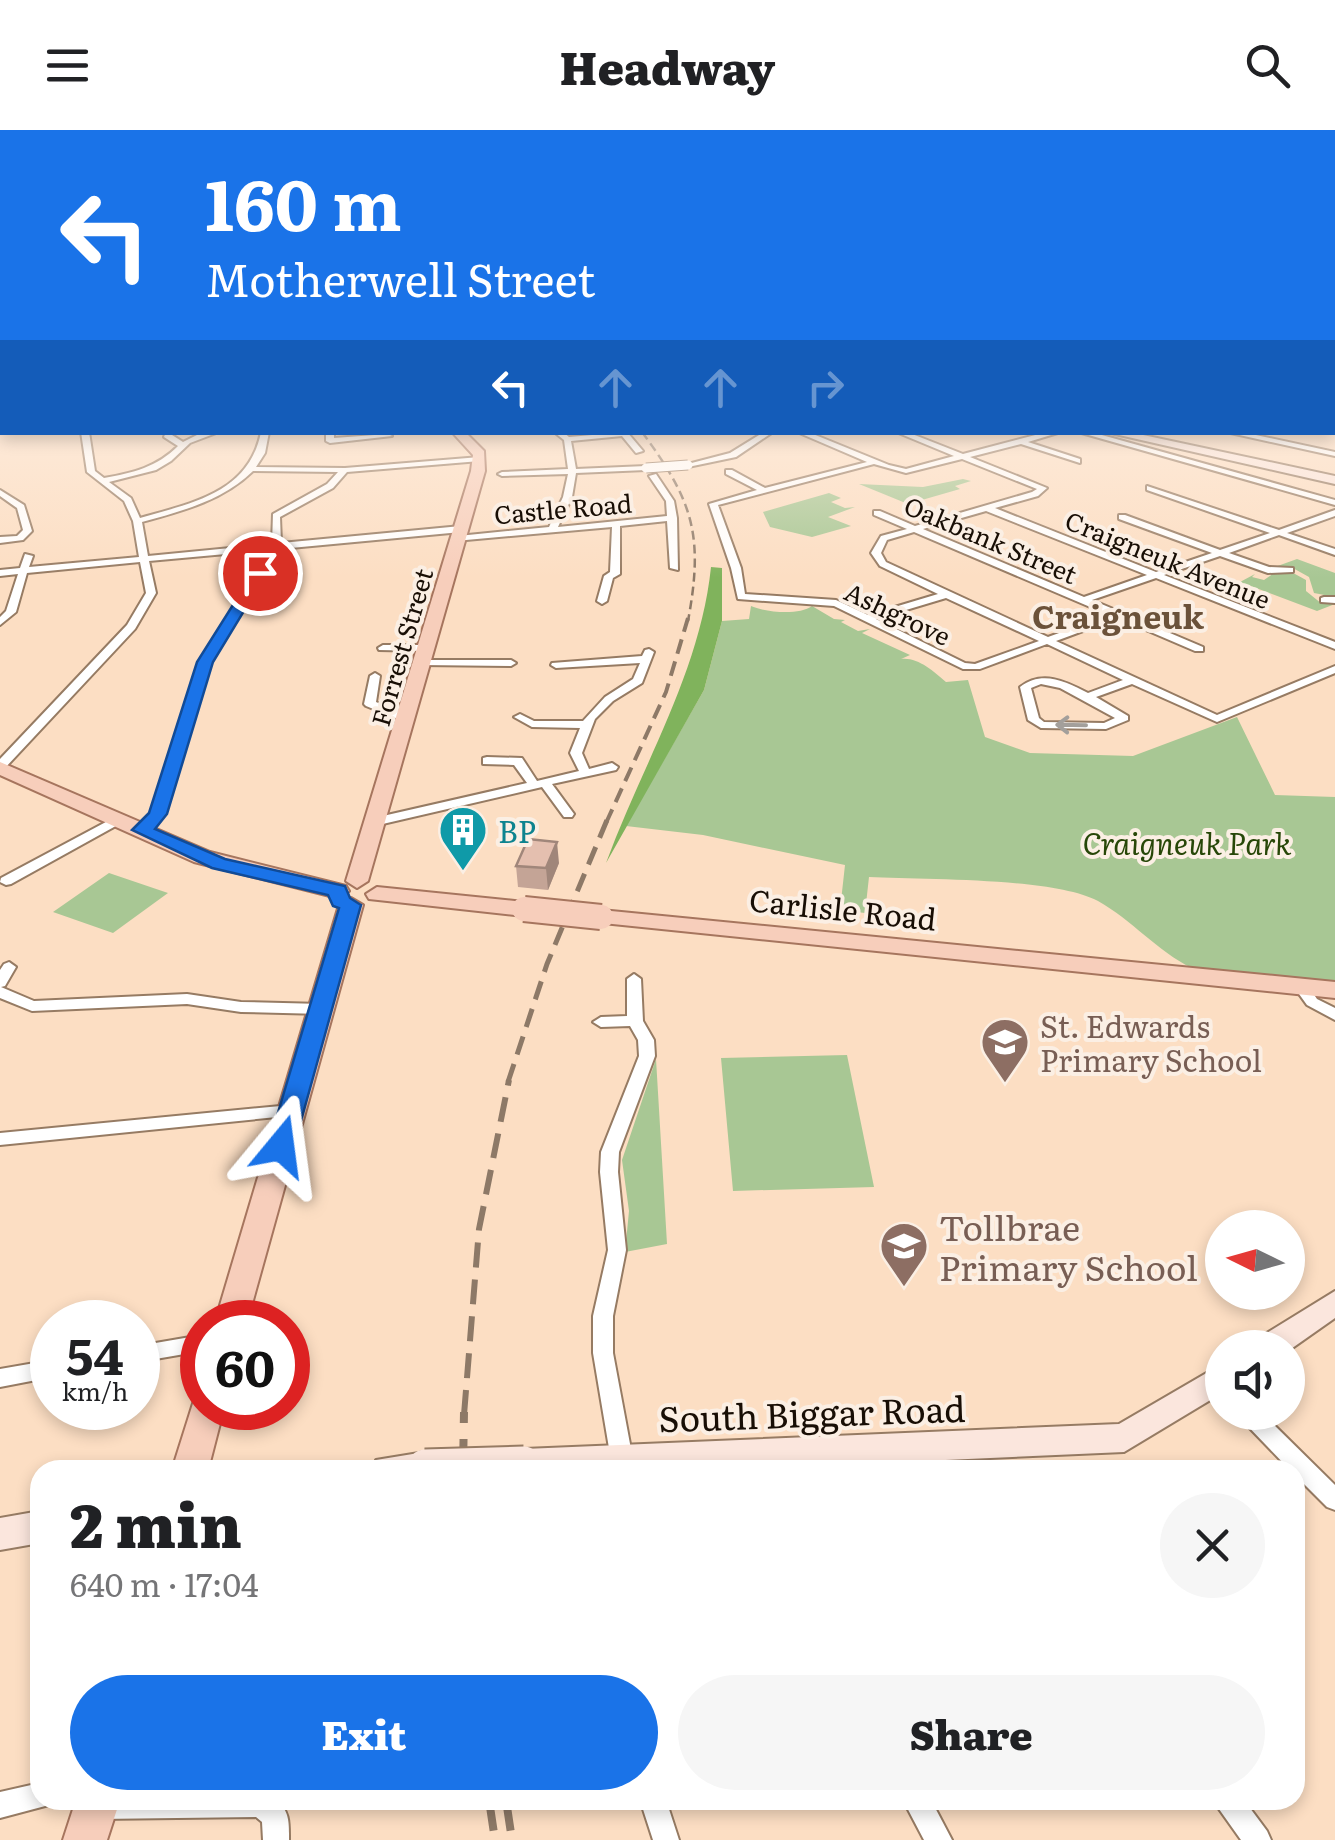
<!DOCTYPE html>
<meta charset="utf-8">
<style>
:root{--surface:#fff;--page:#f6f6f6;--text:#202124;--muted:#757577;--accent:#1a73e8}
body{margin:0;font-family:Literata,serif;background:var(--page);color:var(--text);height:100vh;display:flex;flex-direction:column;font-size:38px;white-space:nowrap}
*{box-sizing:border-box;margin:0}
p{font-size:32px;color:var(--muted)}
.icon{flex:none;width:55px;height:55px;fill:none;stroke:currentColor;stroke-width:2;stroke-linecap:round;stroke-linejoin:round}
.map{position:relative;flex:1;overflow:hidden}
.details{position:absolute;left:30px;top:1330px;width:1275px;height:350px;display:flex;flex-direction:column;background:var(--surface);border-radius:30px;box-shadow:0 5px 15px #0003}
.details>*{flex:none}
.guide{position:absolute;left:0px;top:0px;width:1335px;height:305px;box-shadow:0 5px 15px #0003;background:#1a73e8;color:#fff;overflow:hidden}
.needle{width:65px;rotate:275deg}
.tools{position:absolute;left:1205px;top:1080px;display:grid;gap:20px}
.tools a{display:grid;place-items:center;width:100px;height:100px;border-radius:50%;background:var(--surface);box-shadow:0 5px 15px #0003;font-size:50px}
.speed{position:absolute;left:30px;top:1170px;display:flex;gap:20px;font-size:50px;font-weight:700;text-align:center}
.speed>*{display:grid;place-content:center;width:130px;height:130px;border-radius:50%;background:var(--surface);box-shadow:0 5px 15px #0003;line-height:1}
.speed small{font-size:25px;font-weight:400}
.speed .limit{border:15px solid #d22;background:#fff;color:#111}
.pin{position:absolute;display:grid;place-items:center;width:85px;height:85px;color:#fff;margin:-42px;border:5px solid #fff;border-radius:50%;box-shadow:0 2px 10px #0007}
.me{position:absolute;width:110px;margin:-55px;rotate:16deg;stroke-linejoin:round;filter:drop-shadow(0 0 8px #0008)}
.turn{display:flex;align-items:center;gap:35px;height:210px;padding:0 40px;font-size:45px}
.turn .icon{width:130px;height:130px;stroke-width:2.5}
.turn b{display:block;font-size:70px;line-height:85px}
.lanes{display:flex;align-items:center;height:95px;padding:0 40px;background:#0003;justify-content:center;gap:50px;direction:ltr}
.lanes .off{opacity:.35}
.round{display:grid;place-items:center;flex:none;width:105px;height:105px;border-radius:52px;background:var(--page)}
.summary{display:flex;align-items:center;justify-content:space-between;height:170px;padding:0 40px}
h1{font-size:60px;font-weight:800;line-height:75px}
.cta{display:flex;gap:20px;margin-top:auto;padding:20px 40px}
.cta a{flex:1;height:115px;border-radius:60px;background:var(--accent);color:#fff;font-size:40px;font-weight:800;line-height:115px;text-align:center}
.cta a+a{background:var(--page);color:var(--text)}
header{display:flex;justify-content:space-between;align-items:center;height:130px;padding:0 40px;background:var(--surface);font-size:45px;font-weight:800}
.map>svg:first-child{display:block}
.green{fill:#a8c794}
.forest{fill:#80b35c}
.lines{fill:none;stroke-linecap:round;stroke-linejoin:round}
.street-casing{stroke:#967b63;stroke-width:4}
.secondary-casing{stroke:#967b63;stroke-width:4}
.primary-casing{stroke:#a6755e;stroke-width:4}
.street{fill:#fff;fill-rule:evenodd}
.secondary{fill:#fbe6dd;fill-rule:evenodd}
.primary{fill:#f7cebb;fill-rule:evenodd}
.rail-far4{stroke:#8d7967;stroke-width:2.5;stroke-dasharray:9 5;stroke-linecap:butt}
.rail-far3{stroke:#8d7967;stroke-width:4;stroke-dasharray:15 8;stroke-linecap:butt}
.rail-far2{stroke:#8d7967;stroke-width:5;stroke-dasharray:19 10;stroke-linecap:butt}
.rail-far1{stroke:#8d7967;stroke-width:6;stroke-dasharray:25 12;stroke-linecap:butt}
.rail{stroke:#8d7967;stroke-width:8;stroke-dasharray:31 16;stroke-linecap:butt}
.street-bridge-casing{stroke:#967b63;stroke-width:11;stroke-linecap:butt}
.secondary-bridge-casing{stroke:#967b63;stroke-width:39;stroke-linecap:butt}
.primary-bridge-casing{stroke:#a6755e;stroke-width:28;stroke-linecap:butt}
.street-bridge{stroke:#fff;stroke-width:9}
.secondary-bridge{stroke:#fbe6dd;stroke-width:35}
.primary-bridge{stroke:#f7cebb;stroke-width:24}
.wall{fill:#c4a496}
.shaded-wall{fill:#a0867a}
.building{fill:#e4bfaf;stroke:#a0867a;stroke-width:2.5}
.oneway{stroke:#a39f9b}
.route{fill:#1a73e8;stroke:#114b97;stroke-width:2.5}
.labels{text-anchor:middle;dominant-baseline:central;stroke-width:8;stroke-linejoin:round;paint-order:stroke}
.far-street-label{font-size:25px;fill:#180e05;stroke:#fbefe4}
.culture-label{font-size:30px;fill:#0d838f;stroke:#fbefe4;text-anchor:start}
.park-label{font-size:30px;font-style:italic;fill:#274708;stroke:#fbefe4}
.street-label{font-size:30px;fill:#180e05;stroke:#fbefe4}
.education-label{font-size:30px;fill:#785e54;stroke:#fbefe4;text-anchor:start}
.far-district-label{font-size:32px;font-weight:bold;fill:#6b523a;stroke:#fbefe4}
.near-education-label{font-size:35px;fill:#785e54;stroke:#fbefe4;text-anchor:start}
.near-street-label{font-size:35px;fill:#180e05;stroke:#fbefe4}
</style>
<header><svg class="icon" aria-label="menu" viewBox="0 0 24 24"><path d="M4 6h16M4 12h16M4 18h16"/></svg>Headway<svg class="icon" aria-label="search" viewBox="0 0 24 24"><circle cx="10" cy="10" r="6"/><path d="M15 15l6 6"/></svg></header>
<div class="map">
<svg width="1335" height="1710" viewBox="0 0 1335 1710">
<rect width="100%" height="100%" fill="#fcdec3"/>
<path class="green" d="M963,349L971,351L955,356L960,359L908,374L859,354L923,357Z
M829,363L841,368L831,372L845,378L855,377L828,387L851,396L812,407L770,397L763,382Z
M1297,429L1335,443V467L1314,463L1309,447L1291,437L1272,438Z
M1274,443L1295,444L1306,450V461L1322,474H1335L1317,481L1240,452L1255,444L1252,447L1264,450Z
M751,476C764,482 799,486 812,476L834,489L845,490L841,492L858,501L870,499L862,503L910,525L901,529C918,527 933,541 946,552L968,550L985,607L1030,623L1133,626L1237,587L1275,665L1335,667V852L1192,838C1157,821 1132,790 1098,771C1053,747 924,750 869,747L865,783L840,780L845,735L703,705L626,696L704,560L722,491L749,489Z
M109,743L168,763L113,803L53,782Z
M847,925L874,1057L733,1061L721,928Z
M656,929L667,1114L625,1122L629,1081L622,1030Z"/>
<path class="forest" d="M711,437L722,438V491L704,560L606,733C642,635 700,543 711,437Z"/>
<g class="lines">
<g class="street-casing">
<path id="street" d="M0,209H2V211L0,212Z
M1332,240H1335V244H1332Z
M1332,257H1335V261H1332Z
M1332,275H1335V279H1332Z
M1332,296H1335V300H1332Z
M81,302H89L95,341L104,348C133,343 157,337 178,316L164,307L166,302H176L172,305L183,312L201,303L219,302L190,313L171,331L156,340L109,352L131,368L140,388C192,373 249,363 261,302H269L265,323L256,337L345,338L480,327L484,329L480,331L347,342L333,358L280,387L281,413L461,396L465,399L461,402L280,419L210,532L164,685L147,703L142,704L136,700L152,684L200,532L270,420L149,431L156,463L135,499L4,639L0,640V629L127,495L146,463L140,432L27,443L16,482L0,495V487L6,481L18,444L0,446V440L20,438L25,424L33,426L29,437L139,427L133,391L124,371L87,342ZM253,341L338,342L327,354L273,384L272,414L148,426L142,392C182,381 222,371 253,341Z
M326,302H334V308L388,304L392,306L330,313L326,311Z
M554,302H563L569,307L627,302L643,321L636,323L622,306L571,311L576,339L646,336L650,338L646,340L576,343L572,367L558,397L667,386L666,371L649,346L656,344L674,371L677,388L678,440L670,438L667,391L620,396V444L613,448L607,471L602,474L597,471L604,446L610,442L612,397L455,411L454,409L458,406L549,397L563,367L568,344L502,346L498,344L502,342L568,339L564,310Z
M764,302H773L736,327L688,337L684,335L730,323Z
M797,302H808L889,335L906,339L954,326L896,302H907L963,324L1047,302H1061L1028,312L1080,329V333L1021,314L970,327L1047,358L1038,366L995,378L1156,442L1212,423L1119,389V385H1125L1220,420L1270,403L1147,360V356L1279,400L1335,380V386L1287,403L1335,419V425L1279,405L1229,423L1269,437L1293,438V442L1268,443L1220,426L1164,445L1335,512V519L1156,448L1092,470L1203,517V521H1195L1118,488L1056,511L1217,585L1335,536V543L1217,592L1132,554L1096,567L1128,586V590L1106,599L1041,598L1028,590L1020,557C1042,540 1065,551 1088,563L1123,550L1047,514L980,539H963L834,476L738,469L731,438L709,374L757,360L726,344V340H732L765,358L867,332ZM962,329L1037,359L1032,362L915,396L880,381H874V385L907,399L881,406L871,423L880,436L938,464L868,485L836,470L745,464L741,438L718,375L874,334L906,343ZM986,381L1147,445L1084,467L923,399ZM914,402L1109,485L1048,507L886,432L881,423L887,410ZM946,468L1039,511L975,534L965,533L876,489ZM1041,554L1060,558L1115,588L1104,593L1044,592L1039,588L1031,558Z
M1078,302H1091L1335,370V375Z
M1226,302H1242L1335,322V326Z
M0,360L24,375L32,401L23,410L0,413V407L17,406L23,400L17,378L0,366Z
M1324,467H1335V473L1321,472V468Z
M383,515H427L432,518L427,521L379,520L378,518Z
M649,519L654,522L642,553L613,571L595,589L582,623L589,639L612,633L618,637L616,640L552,654L574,684L572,687H564L542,657L374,696L368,692L374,688L527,653L514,635L483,634V628L487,627L522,628L537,651L579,641L570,623L580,598L532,597L514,587L520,584L534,591H583L605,567L633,549L640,533L556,538L551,535L552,533L642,526L645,520Z
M424,530H511L516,533L511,536L420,535V531Z
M375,543L380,546L376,572L411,587V591H403L366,576L364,574L370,546Z
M119,685L125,689L123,692L11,754L6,755L0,752L1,748Z
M9,832L16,837L5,856L1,857L34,871L187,864L241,872L322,874L330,879L322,884L241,882L187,874L32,881L0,868V840L4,834Z
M634,844L641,849L643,891L654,910L655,926L619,1022L618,1042L626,1120L613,1186V1223L633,1330L630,1337L622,1340L614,1337L611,1330L593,1223V1186L608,1120L600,1042L601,1022L639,926L638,910L630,896L601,897L593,892L601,887L627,886V849Z
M1302,852L1307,854L1317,869L1335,878V890L1307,875L1294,857Z
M291,975L297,977L299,981L297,985L0,1015V1003Z
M202,1205V1221L138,1232V1216Z
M52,1230V1247L0,1257V1239Z
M1237,1282H1261L1335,1355V1380L1327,1377L1295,1345V1340H1290L1240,1288Z
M40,1653V1670H51L49,1675L0,1688V1662Z
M87,1670H276C290,1681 289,1693 289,1710H263L262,1692L256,1687L98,1689L89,1685L85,1676Z
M640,1670H666L679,1710H653Z
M903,1670H931L952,1710H924Z
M1215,1670H1244L1267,1701L1271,1710H1241L1219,1679Z"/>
</g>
<g class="secondary-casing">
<path id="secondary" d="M0,228H2V234H0Z
M1106,302H1129L1335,346V354Z
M1335,1161V1188L1288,1221V1218H1253L1257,1209Z
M1222,1234V1263L1124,1322L722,1340H511L508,1334L513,1324L524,1319L1119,1294Z
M425,1322L436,1327L440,1340H372L376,1330Z
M40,1381V1413L0,1420V1388Z"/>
</g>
<g class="primary-casing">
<path id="primary" d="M452,302H465L484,321L485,341L368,751L357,758L346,751L471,341L473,325Z
M0,632L210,722L346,756L349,761L338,768L194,732L0,645Z
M377,757L524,772L536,779L524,786L369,769L366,764Z
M351,768L363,775L247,1192H215L339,775Z
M601,780L1335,852V868L593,792L589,787L593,782Z
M202,1264V1278H224L208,1340H172L195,1267Z
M76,1670H120L107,1710H63Z"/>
</g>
<use href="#street" class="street"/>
<use href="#secondary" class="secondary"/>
<use href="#primary" class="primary"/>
<path class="rail-far4" d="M642,302C693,371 704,405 688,491"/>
<path class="rail-far3" d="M606,693L666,562L688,488"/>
<path class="rail-far2" d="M508,952L547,834L607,690"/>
<path class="rail-far1" d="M464,1285L479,1099L509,950"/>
<path class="rail" d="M463,1340L464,1282
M489,1670L495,1710
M506,1670L512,1710"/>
<g class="street-bridge-casing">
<path id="street-bridge" d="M646,338L688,335"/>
</g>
<g class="secondary-bridge-casing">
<path id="secondary-bridge" d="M425,1337L524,1334"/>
</g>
<g class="primary-bridge-casing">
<path id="primary-bridge" d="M524,779L601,787"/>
</g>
<use href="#street-bridge" class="street-bridge"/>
<use href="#secondary-bridge" class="secondary-bridge"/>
<use href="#primary-bridge" class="primary-bridge"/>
</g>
<path class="wall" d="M559,733L548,760L518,757L516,736Z"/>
<path class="shaded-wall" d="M557,712L559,733L548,760L546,738Z"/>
<path class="building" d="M528,709L557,712L546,738L516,736Z"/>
<defs><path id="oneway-shaft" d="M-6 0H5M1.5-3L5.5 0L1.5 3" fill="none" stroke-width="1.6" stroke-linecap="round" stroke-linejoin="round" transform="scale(2.5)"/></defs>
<use class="oneway" href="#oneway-shaft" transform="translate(1071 595) rotate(-179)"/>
<linearGradient id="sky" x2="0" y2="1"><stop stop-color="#79bbec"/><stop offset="0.47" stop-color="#fef0e4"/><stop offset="1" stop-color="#fef0e4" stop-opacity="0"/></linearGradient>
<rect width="1335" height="448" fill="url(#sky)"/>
<path class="route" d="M255,440L267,443L213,532L167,684L155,699L225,729L345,756L350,768L361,775L294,1016L290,1023H272L268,1016L339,778L333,776L328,765L212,738L132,700L149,683L197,532Z"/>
<defs>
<g id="building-pin" transform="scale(2.5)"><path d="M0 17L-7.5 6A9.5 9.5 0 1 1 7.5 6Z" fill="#0f9aa8" stroke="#fbefe4"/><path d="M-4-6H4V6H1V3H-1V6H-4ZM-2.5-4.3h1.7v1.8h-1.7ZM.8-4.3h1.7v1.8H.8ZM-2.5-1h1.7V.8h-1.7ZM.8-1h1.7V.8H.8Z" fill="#fff"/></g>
<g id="school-pin" transform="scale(2.5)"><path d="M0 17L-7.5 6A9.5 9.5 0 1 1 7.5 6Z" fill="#8d6e63" stroke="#fbefe4"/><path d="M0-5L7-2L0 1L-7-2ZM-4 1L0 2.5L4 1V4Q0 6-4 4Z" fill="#fff"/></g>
</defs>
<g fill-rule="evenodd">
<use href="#building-pin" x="463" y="700"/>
<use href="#school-pin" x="1005" y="912"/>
<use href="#school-pin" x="904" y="1116"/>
</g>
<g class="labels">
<g class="far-street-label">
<text transform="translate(563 378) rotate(-5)">Castle Road</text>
<text transform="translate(991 409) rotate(23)">Oakbank Street</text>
<text transform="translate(1168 429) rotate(22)">Craigneuk Avenue</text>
<text transform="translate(898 483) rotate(25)">Ashgrove</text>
<text transform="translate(401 517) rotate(-74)">Forrest Street</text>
</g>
<g class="culture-label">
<text x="498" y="700">BP</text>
</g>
<g class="park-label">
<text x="1187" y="712">Craigneuk Park</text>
</g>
<g class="street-label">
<text transform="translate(843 778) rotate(6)">Carlisle Road</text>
</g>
<g class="education-label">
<text x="1040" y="895">St. Edwards<tspan x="1040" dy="34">Primary School</tspan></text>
</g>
<g class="far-district-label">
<text x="1118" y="485">Craigneuk</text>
</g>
<g class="near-education-label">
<text x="939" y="1096">Tollbrae<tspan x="939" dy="40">Primary School</tspan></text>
</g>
<g class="near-street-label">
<text transform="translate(812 1282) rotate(-2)">South Biggar Road</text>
</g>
</g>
</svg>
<div class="tools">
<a><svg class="needle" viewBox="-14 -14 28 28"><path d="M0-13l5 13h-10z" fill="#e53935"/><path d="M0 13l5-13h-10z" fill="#757577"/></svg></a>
<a><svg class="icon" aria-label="sound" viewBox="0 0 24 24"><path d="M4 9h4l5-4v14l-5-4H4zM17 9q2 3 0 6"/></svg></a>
</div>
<div class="speed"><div>54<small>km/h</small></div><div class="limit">60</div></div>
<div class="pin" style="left:260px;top:443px;background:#d93025"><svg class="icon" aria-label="arrive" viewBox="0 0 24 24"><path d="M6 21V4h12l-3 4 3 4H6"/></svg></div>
<svg class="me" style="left:281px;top:1016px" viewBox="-20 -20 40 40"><path d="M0-17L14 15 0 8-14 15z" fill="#1a73e8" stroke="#fff" stroke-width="4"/></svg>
<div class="guide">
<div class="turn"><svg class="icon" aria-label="left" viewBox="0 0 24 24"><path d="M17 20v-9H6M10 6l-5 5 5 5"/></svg><div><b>160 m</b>Motherwell Street</div></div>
<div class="lanes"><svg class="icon" aria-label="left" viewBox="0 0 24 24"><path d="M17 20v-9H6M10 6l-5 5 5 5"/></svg><svg class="icon off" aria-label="ahead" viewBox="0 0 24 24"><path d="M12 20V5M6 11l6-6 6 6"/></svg><svg class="icon off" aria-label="ahead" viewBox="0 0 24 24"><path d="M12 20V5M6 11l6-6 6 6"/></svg><svg class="icon off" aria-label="right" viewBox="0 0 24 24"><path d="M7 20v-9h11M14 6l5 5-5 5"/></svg></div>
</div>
<section class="details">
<div class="summary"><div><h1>2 min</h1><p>640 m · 17:04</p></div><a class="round"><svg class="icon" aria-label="close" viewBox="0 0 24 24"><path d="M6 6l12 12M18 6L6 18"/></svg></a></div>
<div class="cta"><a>Exit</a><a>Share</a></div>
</section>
</div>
